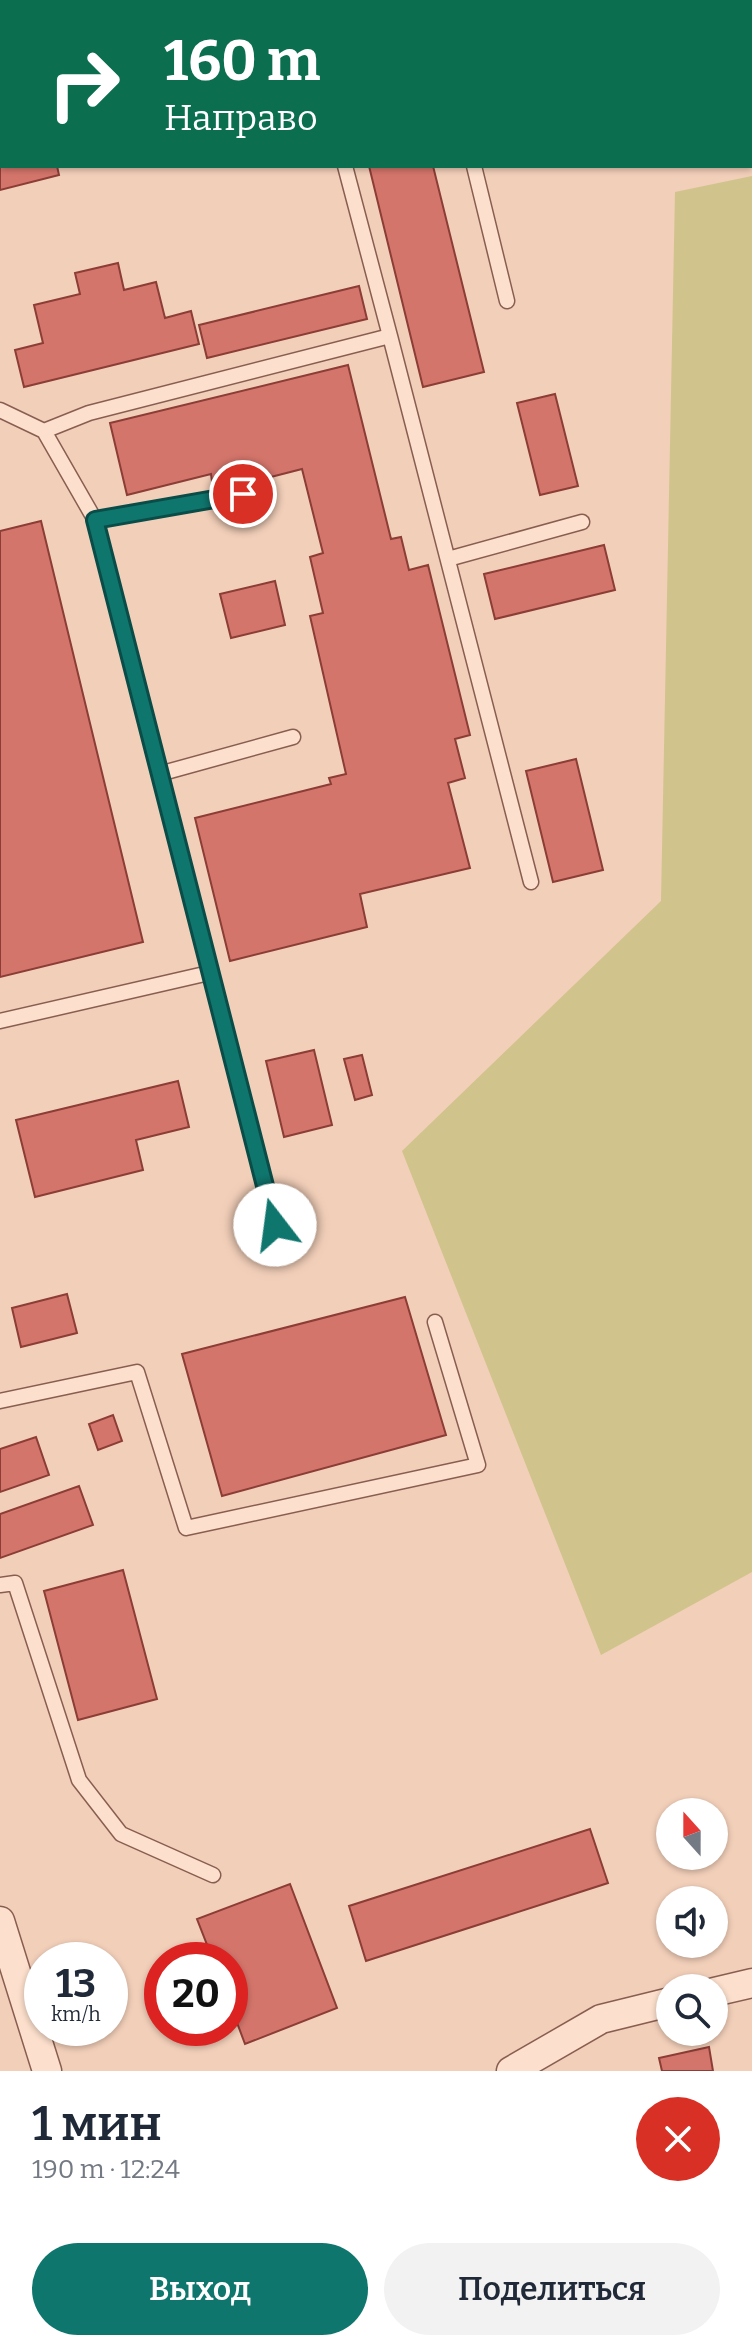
<!DOCTYPE html>
<html lang="ru">
<meta charset="utf-8">
<style>
:root{--surface:#fff;--page:#f2f2f3;--text:#1f2937;--muted:#747a83;--accent:#0f766e}
body{margin:0;font-family:Bitter,serif;background:var(--page);color:var(--text);height:100vh;display:flex;flex-direction:column;font-size:30px;white-space:nowrap}
*{box-sizing:border-box;margin:0}
p{font-size:26px;color:var(--muted)}
.icon{flex:none;width:44px;height:44px;fill:none;stroke:currentColor;stroke-width:2;stroke-linecap:round;stroke-linejoin:round}
.map{position:relative;height:2071px;overflow:hidden}
.panel{display:flex;flex-direction:column;background:var(--surface);flex:1}
.panel>*{flex:none}
.guide{position:absolute;left:0px;top:0px;width:752px;height:168px;box-shadow:0 2px 6px #0004;background:#0b6e4f;color:#fff;overflow:hidden}
.needle{width:52px;rotate:339deg}
.fabs{position:absolute;left:656px;top:1798px;display:grid;gap:16px}
.fabs a{display:grid;place-items:center;width:72px;height:72px;border-radius:50%;background:var(--surface);box-shadow:0 2px 6px #0004;font-size:40px}
.speed{position:absolute;left:24px;top:1942px;display:flex;gap:16px;font-size:40px;font-weight:700;text-align:center}
.speed>*{display:grid;place-content:center;width:104px;height:104px;border-radius:50%;background:var(--surface);box-shadow:0 2px 6px #0004;line-height:1}
.speed small{font-size:20px;font-weight:400}
.speed .limit{border:12px solid #d22;background:#fff;color:#111}
.pin{position:absolute;display:grid;place-items:center;width:68px;height:68px;color:#fff;margin:-34px;border:4px solid #fff;border-radius:50%;box-shadow:0 2px 8px #0007}
.me{position:absolute;width:88px;margin:-44px;rotate:345deg;stroke-linejoin:round;filter:drop-shadow(0 0 6px #0008)}
.turn{display:flex;align-items:center;gap:28px;height:168px;padding:0 32px;font-size:36px}
.turn .icon{width:104px;height:104px;stroke-width:2.5}
.turn b{display:block;font-size:56px;line-height:68px}
.round{display:grid;place-items:center;flex:none;width:84px;height:84px;border-radius:42px;background:var(--page)}
.overview{display:flex;align-items:center;justify-content:space-between;height:136px;padding:0 32px}
h1{font-size:48px;font-weight:600;line-height:60px}
.primary-button{display:flex;gap:16px;margin-top:auto;padding:16px 32px}
.primary-button a{flex:1;height:92px;border-radius:48px;background:var(--accent);color:#fff;font-size:32px;font-weight:600;line-height:92px;text-align:center}
.primary-button a+a{background:var(--page);color:var(--text)}
.map>svg:first-child{display:block}
.green{fill:#d0c38c}
.building{fill:#d4756b;stroke:#8b3d36;stroke-width:2}
.lines{fill:none;stroke-linecap:round;stroke-linejoin:round}
.lane-casing{stroke:#895e52;stroke-width:17}
.street-casing{stroke:#895e52;stroke-width:31}
.secondary-casing{stroke:#6b4036;stroke-width:43}
.path{stroke:#895e52;stroke-width:5;stroke-dasharray:6 4;stroke-linecap:butt}
.lane{stroke:#fcdfcc;stroke-width:14}
.street{stroke:#fcdfcc;stroke-width:28}
.secondary{stroke:#fcdfcc;stroke-width:40}
.route-casing{stroke:#0a4d48;stroke-width:20}
.route{stroke:#0f766e;stroke-width:14}
</style>
<div class="map">
<svg width="752" height="2071" viewBox="0 0 752 2071">
<rect width="100%" height="100%" fill="#f2cfb9"/>
<path class="green" d="M752,176V1572L601,1655L402,1151L661,901L675,192Z"/>
<path class="building" d="M0,137L2,166H57L59,175L0,190Z
M369,166H433L484,372L423,387Z
M118,263L124,290L156,282L165,318L191,311L199,344L24,387L15,350L43,343L34,305L80,294L75,273Z
M359,286L367,319L207,358L199,325Z
M348,365L391,539L401,537L409,570L428,565L470,735L455,739L465,778L448,783L470,868L360,894L367,927L230,961L195,818L331,784L329,778L346,774L310,616L323,613L310,557L323,553L302,469L263,479L260,470L212,482L211,474L127,495L110,423Z
M555,394L578,486L540,495L517,403Z
M41,521L143,942L0,977V531Z
M604,545L615,590L495,619L484,574Z
M275,581L285,625L231,638L220,594Z
M576,759L603,870L553,882L526,771Z
M314,1050L332,1125L284,1137L266,1061Z
M362,1055L372,1095L355,1100L344,1059Z
M178,1081L189,1127L136,1140L143,1170L35,1197L16,1120Z
M67,1294L77,1333L21,1347L12,1308Z
M405,1297L446,1435L222,1496L182,1354Z
M113,1415L122,1441L98,1450L89,1424Z
M36,1437L49,1475L0,1492V1449Z
M79,1486L93,1525L0,1558V1514Z
M123,1570L157,1699L78,1720L44,1591Z
M590,1829L608,1883L366,1961L349,1906Z
M290,1884L337,2008L245,2044L230,2004V1960H213L197,1919Z
M709,2047L713,2071H662L659,2058Z"/>
<g class="lines">
<g class="lane-casing">
<path id="lane" d="M474,166L507,301
M390,336L531,882
M0,410L44,431L95,520L275,1225
M44,431L89,413L390,336L345,166
M95,520L243,494
M448,559L582,522
M159,774L293,737
M0,1021L209,973
M0,1401L137,1372L186,1528L478,1465L435,1322
M0,1585L15,1583L79,1780L121,1834L213,1875"/>
</g>
<g class="street-casing">
<path id="street" d="M0,1921L47,2071
M714,1992L752,1983
M511,2071L601,2019L670,2002"/>
</g>
<g class="secondary-casing">
<path id="secondary" d="M562,2L591,0
M0,57H2"/>
</g>
<path class="path" d="M750,23H752
M750,45L752,46"/>
<use href="#lane" class="lane"/>
<use href="#street" class="street"/>
<use href="#secondary" class="secondary"/>
</g>
<g class="lines">
<g class="route-casing">
<path id="route" d="M243,494L95,520L275,1225"/>
</g>
<use href="#route" class="route"/>
</g>
</svg>
<div class="fabs">
<a><svg class="needle" viewBox="-14 -14 28 28"><path d="M0-13l5 13h-10z" fill="#e53935"/><path d="M0 13l5-13h-10z" fill="#747a83"/></svg></a>
<a><svg class="icon" aria-label="sound" viewBox="0 0 24 24"><path d="M4 9h4l5-4v14l-5-4H4zM17 9q2 3 0 6"/></svg></a>
<a><svg class="icon" aria-label="search" viewBox="0 0 24 24"><circle cx="10" cy="10" r="6"/><path d="M15 15l6 6"/></svg></a>
</div>
<div class="speed"><div>13<small>km/h</small></div><div class="limit">20</div></div>
<div class="pin" style="left:243px;top:494px;background:#d93025"><svg class="icon" aria-label="arrive" viewBox="0 0 24 24"><path d="M6 21V4h12l-3 4 3 4H6"/></svg></div>
<svg class="me" style="left:275px;top:1225px" viewBox="-20 -20 40 40"><circle r="19" fill="#fff"/><path d="M0-13L10 11 0 6-10 11z" fill="#0f766e"/></svg>
<div class="guide">
<div class="turn"><svg class="icon" aria-label="right" viewBox="0 0 24 24"><path d="M7 20v-9h11M14 6l5 5-5 5"/></svg><div><b>160 m</b>Направо</div></div>
</div>
</div>
<section class="panel">
<div class="overview"><div><h1>1 мин</h1><p>190 m · 12:24</p></div><a class="round" style="background:#d93025;color:#fff"><svg class="icon" aria-label="close" viewBox="0 0 24 24"><path d="M6 6l12 12M18 6L6 18"/></svg></a></div>
<div class="primary-button"><a>Выход</a><a>Поделиться</a></div>
</section>
